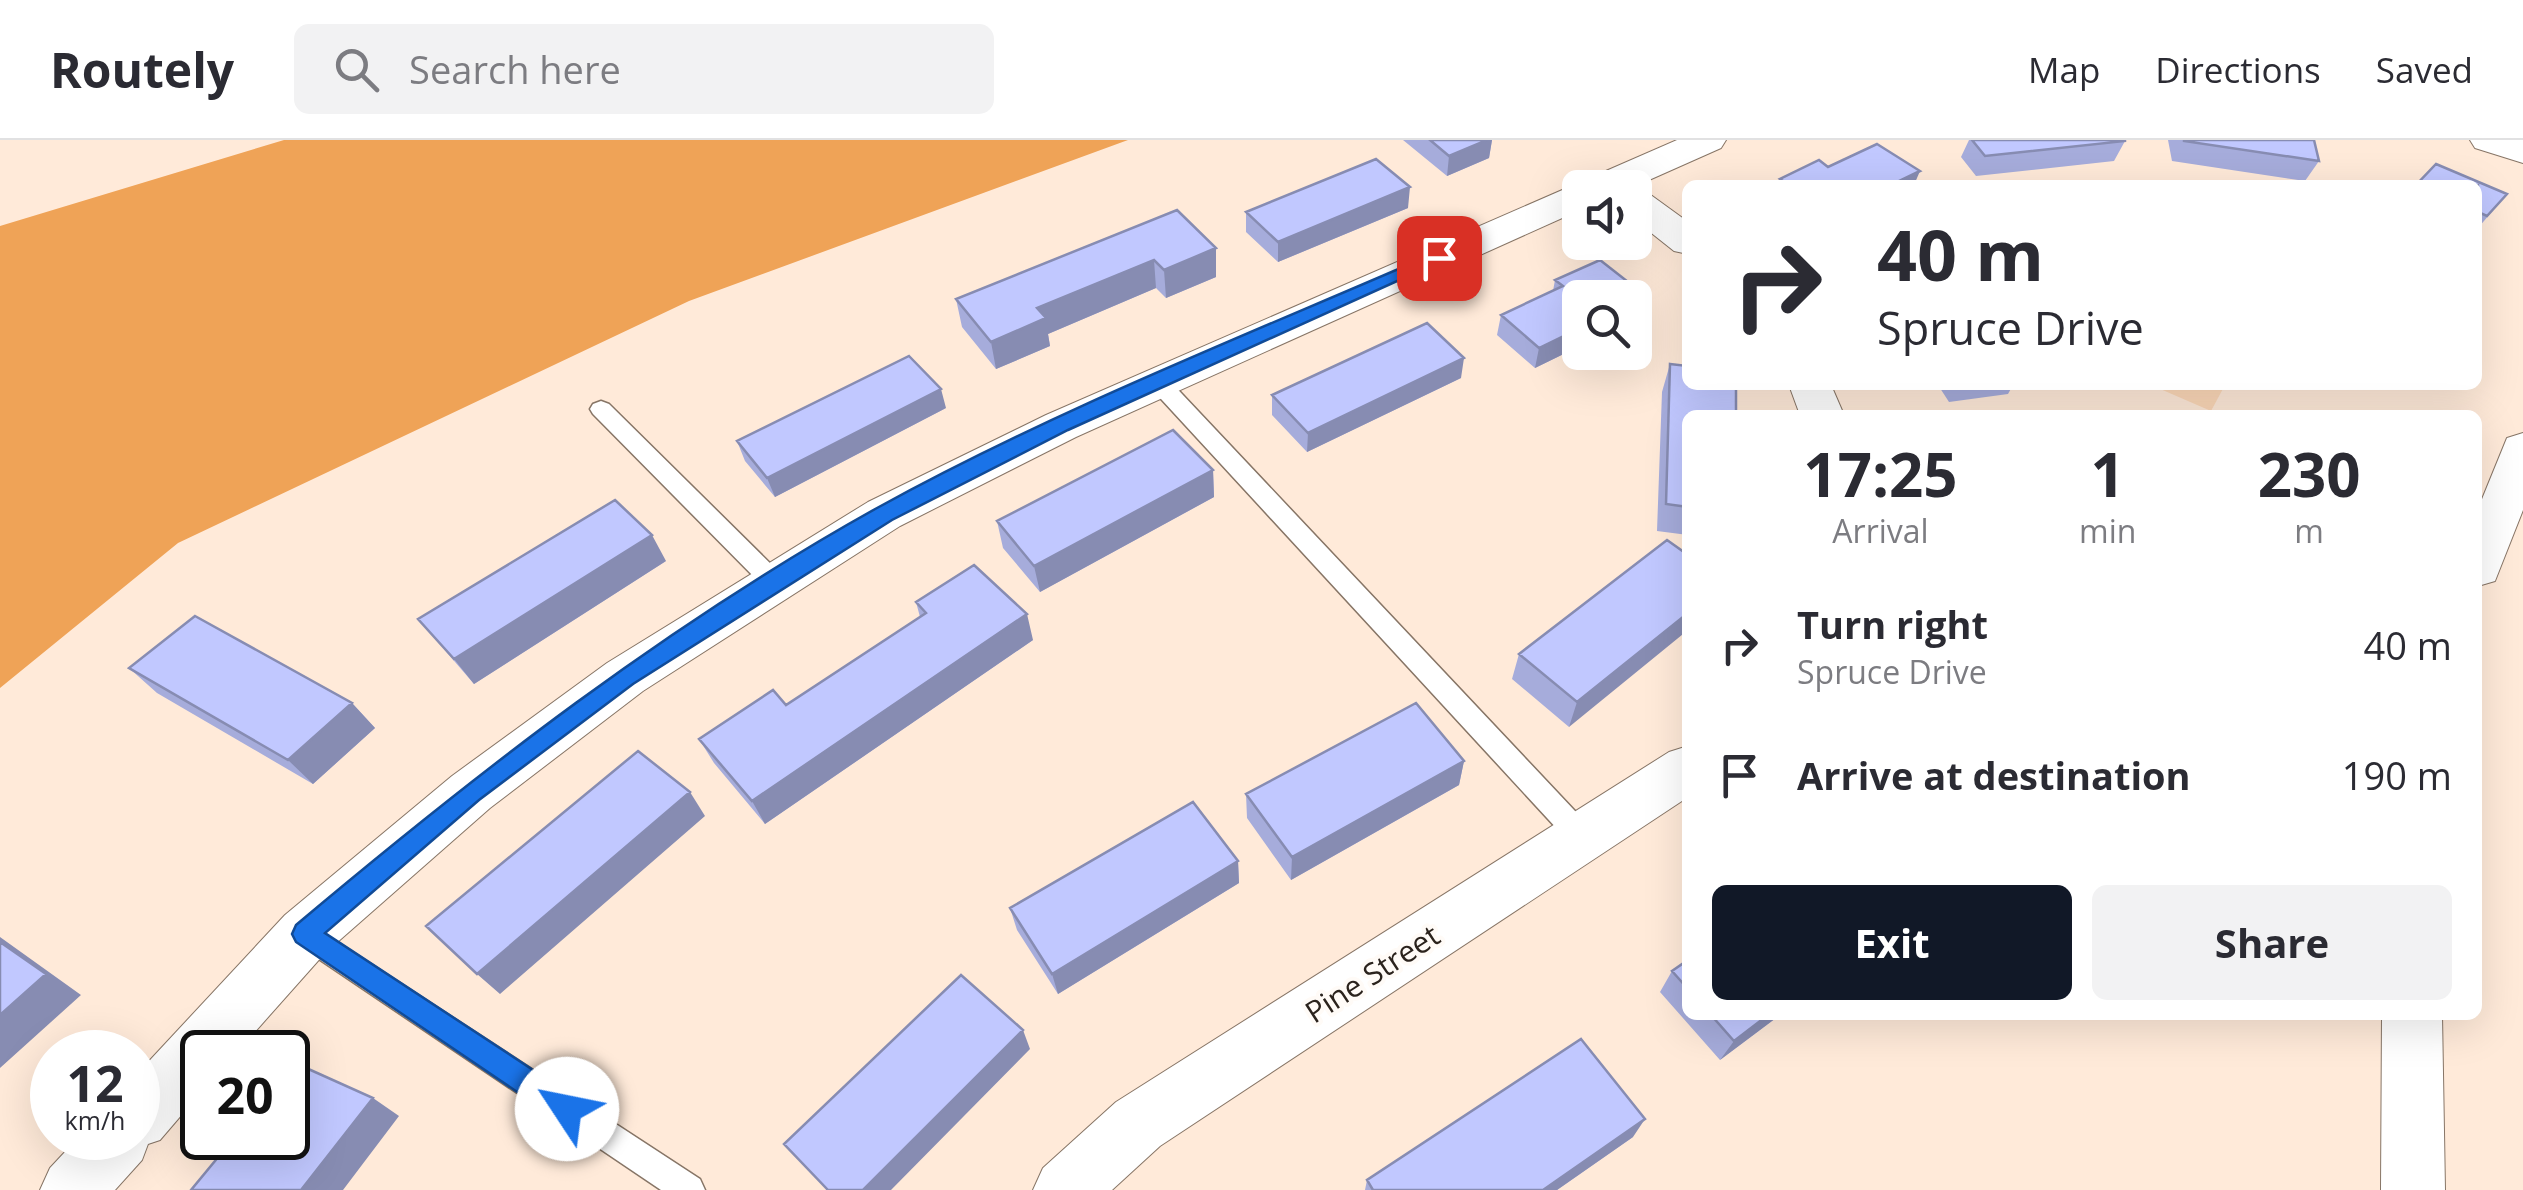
<!DOCTYPE html>
<style>
:root{--surface:#fff;--page:#f2f2f3;--text:#2b2b33;--muted:#7c7c81;--line:#e1e1e2;--accent:#111827}
body{margin:0;font-family:"Open Sans",sans-serif;background:var(--page);color:var(--text);height:100vh;display:flex;flex-direction:column;font-size:38px;white-space:nowrap}
*{box-sizing:border-box;margin:0}
p{font-size:32px;color:var(--muted)}
.icon{flex:none;width:55px;height:55px;fill:none;stroke:currentColor;stroke-width:2;stroke-linecap:round;stroke-linejoin:round}
.map{position:relative;flex:1;overflow:hidden}
.panel{position:absolute;left:1682px;top:270px;width:800px;height:610px;display:flex;flex-direction:column;background:var(--surface);border-radius:15px;box-shadow:0 10px 40px #0002}
.panel>*{flex:none}
.hud{position:absolute;left:1682px;top:40px;width:800px;height:210px;border-radius:15px;box-shadow:0 10px 40px #0002;background:#fff;color:var(--text);overflow:hidden}
.controls{position:absolute;left:1562px;top:30px;display:grid;gap:20px}
.controls a{display:grid;place-items:center;width:90px;height:90px;border-radius:15px;background:var(--surface);box-shadow:0 10px 40px #0002;font-size:50px}
.speed{position:absolute;left:30px;top:890px;display:flex;gap:20px;font-size:50px;font-weight:700;text-align:center}
.speed>*{display:grid;place-content:center;width:130px;height:130px;border-radius:50%;background:var(--surface);box-shadow:0 10px 40px #0002;line-height:1}
.speed small{font-size:25px;font-weight:400}
.speed .limit{border:5px solid #111;border-radius:15px;background:#fff;color:#111}
.pin{position:absolute;display:grid;place-items:center;width:85px;height:85px;color:#fff;margin:-42px;border-radius:20px;box-shadow:0 5px 15px #0006}
.me{position:absolute;width:110px;margin:-55px;rotate:304deg;stroke-linejoin:round;filter:drop-shadow(0 0 8px #0008)}
.turn{display:flex;align-items:center;gap:35px;height:210px;padding:0 30px;font-size:45px}
.turn .icon{width:130px;height:130px;stroke-width:2.5}
.turn b{display:block;font-size:70px;line-height:85px}
.eta{display:flex;justify-content:space-evenly;align-items:center;height:170px;text-align:center}
.eta b{font-size:60px;font-weight:700;line-height:70px}
.button{display:flex;gap:20px;margin-top:auto;padding:20px 30px}
.button a{flex:1;height:115px;border-radius:15px;background:var(--accent);color:#fff;font-size:40px;font-weight:700;line-height:115px;text-align:center}
.button a+a{background:var(--page);color:var(--text)}
ul{padding:0;list-style:none}
li{display:flex;align-items:center;gap:30px;height:130px;padding:0 30px}
li div{flex:1}
li b{display:block;font-size:38px}
li em{font-style:normal}
header{display:flex;align-items:center;gap:60px;box-sizing:border-box;height:140px;padding:0 50px;background:var(--surface);border-bottom:2px solid var(--line)}
header strong{font-size:48px}
nav{display:flex;gap:55px;margin-inline-start:auto;font-size:35px}
.search{width:700px;height:90px;background:var(--page);display:flex;align-items:center;gap:25px;box-sizing:border-box;padding:0 35px;border-radius:15px;color:var(--muted);font-size:38px}
.map>svg:first-child{display:block}
.green{fill:#fcd8b8}
.forest{fill:#efa357}
.lines{fill:none;stroke-linecap:round;stroke-linejoin:round}
.service-casing{stroke:#877566;stroke-width:3}
.minor-casing{stroke:#877566;stroke-width:2}
.service{fill:#fff;fill-rule:evenodd}
.minor{fill:#fff;fill-rule:evenodd}
.wall{fill:#a6acdb}
.shaded-wall{fill:#878cb2}
.building{fill:#c1c8ff;stroke:#878cb2;stroke-width:2.5}
.route{fill:#1a73e8;stroke:#114b97;stroke-width:2.5}
.labels{text-anchor:middle;dominant-baseline:central;stroke-width:8;stroke-linejoin:round;paint-order:stroke}
.street-label{font-size:30px;fill:#2b231d;stroke:#fffbf7}
</style>
<header>
<strong>Routely</strong>
<div class="search"><svg class="icon" aria-label="search" viewBox="0 0 24 24"><circle cx="10" cy="10" r="6"/><path d="M15 15l6 6"/></svg>Search here</div>
<nav><a>Map</a><a>Directions</a><a>Saved</a></nav>
</header>
<div class="map">
<svg width="2523" height="1050" viewBox="0 0 2523 1050">
<rect width="100%" height="100%" fill="#ffead9"/>
<path class="green" d="M2151,245H2225L2211,271Z"/>
<path class="forest" d="M284,0H1128L689,161L178,403L0,548V86Z"/>
<g class="lines">
<g class="service-casing">
<path id="service" d="M1158,235L1166,237L1591,688L1595,696L1591,704L1581,708L1571,704L1150,247L1147,242L1150,237Z
M601,261L609,264L783,436L787,443L783,450H767L593,274L590,269L593,264Z
M305,781L700,1039L705,1050H661L295,803L291,794L295,785Z"/>
</g>
<g class="minor-casing">
<path id="minor" d="M1677,0H1726L1721,8L1631,48H1580V70L1076,297L900,386L643,551L490,668L325,813L237,912H202V951L160,1000L148,1004L142,1020L115,1050H40L50,1028L78,998H138V933L285,775L452,636L607,523L868,362L1046,275Z
M2470,0H2523V23L2475,8Z
M1635,49L1648,53L1688,82V114L1674,111L1635,80Z
M1789,245H1831L1844,275H1800Z
M2523,293V370L2495,441L2478,446V369L2507,298Z
M1688,606V657L1160,1006L1112,1050H1033L1043,1028L1116,962L1669,612Z
M2382,875H2442L2445,1050H2381Z"/>
</g>
<use href="#service" class="service"/>
<use href="#minor" class="minor"/>
</g>
<path class="wall" d="M1403,0H1492L1489,18L1447,36Z
M1969,0H2125V1L2114,21L1976,36L1961,17Z
M2168,0H2314L2319,21L2305,41L2172,21Z
M2478,45L2507,54L2478,88Z
M1408,68L1278,122L1246,92V72Z
M1216,108V137L1166,158L1156,148L1048,194L1050,206L996,229L962,187L956,159Z
M1600,120L1646,156L1641,177L1635,179V158H1580V206L1535,228L1497,195L1501,175L1553,151L1555,140Z
M1670,224L1688,275V395L1657,391L1662,252Z
M1461,238L1307,312L1272,275V255Z
M1938,245H2013L2008,254L1949,262Z
M946,268L775,357L745,321L737,301Z
M1213,330L1214,357L1040,452L1003,408L997,381Z
M1667,400L1569,587L1512,539L1519,514Z
M666,421L474,544L418,479Z
M916,462L1033,500L765,684L714,623L699,599L786,565L920,477Z
M129,528L352,563L375,588L313,644L157,553Z
M1464,621L1459,645L1291,740L1247,678L1246,654Z
M1238,721L1239,743L1058,854L1017,790L1010,768Z
M1688,820V875H1780L1720,920L1660,852L1672,831Z
M1633,997L1557,1050H1365L1367,1040Z"/>
<path class="shaded-wall" d="M1487,0H1492L1489,18L1447,36L1449,16Z
M1920,31L1914,45H1891Z
M1410,47L1408,68L1278,122V102Z
M1216,108V137L1166,158L1164,130Z
M1154,120L1156,148L1048,194L1050,206L996,229L991,202L1037,168Z
M1646,156L1641,177L1635,179V162Z
M1580,188V206L1535,228L1539,208Z
M1464,218L1461,238L1307,312L1308,293Z
M941,249L946,268L775,357L767,338Z
M1213,330L1214,357L1040,452L1034,426Z
M652,395L666,421L474,544L454,519Z
M1688,473V490L1569,587L1577,562Z
M1027,474L1033,500L765,684L752,661Z
M352,563L375,588L313,644L288,620Z
M1464,621L1459,645L1291,740L1292,717Z
M690,652L705,676L500,854L477,834Z
M1238,721L1239,743L1058,854L1052,834Z
M0,797L81,855L0,928Z
M1768,875H1780L1720,920L1734,901Z
M1023,890L1030,909L891,1050H863Z
M373,958L399,976L343,1050H301Z
M1645,979L1633,997L1557,1050H1543Z"/>
<path class="building" d="M1430,0H1487L1449,16Z
M1972,0H2125V1L1985,16Z
M2184,0H2314L2319,21L2184,1Z
M1877,4L1920,31L1891,45H1789L1780,39L1819,20L1828,27Z
M1376,19L1410,47L1278,102L1246,72Z
M2436,24L2507,54L2487,76L2478,72V45H2416Z
M1177,70L1216,108L1164,130L1154,120L1037,168L1046,178L991,202L956,159Z
M1600,120L1646,156L1635,162V158H1580V188L1539,208L1501,175L1563,146L1555,140Z
M1427,183L1464,218L1308,293L1272,255Z
M909,216L941,249L767,338L737,301Z
M1670,224L1688,226V245H1736V275H1688V367L1666,364Z
M1173,290L1213,330L1034,426L997,381Z
M615,360L652,395L454,519L418,479Z
M1667,400L1688,415V473L1577,562L1519,514Z
M974,425L1027,474L752,661L699,599L773,550L786,565L926,473L916,462Z
M195,476L352,563L288,620L129,528Z
M1416,563L1464,621L1292,717L1246,654Z
M638,611L690,652L477,834L426,786Z
M1193,662L1238,721L1052,834L1010,768Z
M0,802L46,834L0,875Z
M1688,820V849L1672,831Z
M961,835L1023,890L863,1050H828L784,1004Z
M1711,875H1768L1734,901Z
M1581,899L1645,979L1543,1050H1373L1367,1040Z
M295,923L373,958L301,1050H191L234,998H288V933Z"/>
<path class="route" d="M1433,114L1448,118L1068,290L892,380L633,544L479,660L325,793L577,959L581,969L577,979L567,983L557,979L296,802L292,794L296,785C479,631 667,485 877,368C1055,270 1247,195 1433,114Z"/>
<g class="labels">
<g class="street-label">
<text transform="translate(1372 833) rotate(-33)">Pine Street</text>
</g>
</g>
</svg>
<div class="controls">
<a><svg class="icon" aria-label="sound" viewBox="0 0 24 24"><path d="M4 9h4l5-4v14l-5-4H4zM17 9q2 3 0 6"/></svg></a>
<a><svg class="icon" aria-label="search" viewBox="0 0 24 24"><circle cx="10" cy="10" r="6"/><path d="M15 15l6 6"/></svg></a>
</div>
<div class="speed"><div>12<small>km/h</small></div><div class="limit">20</div></div>
<div class="pin" style="left:1439px;top:118px;background:#d93025"><svg class="icon" aria-label="arrive" viewBox="0 0 24 24"><path d="M6 21V4h12l-3 4 3 4H6"/></svg></div>
<svg class="me" style="left:567px;top:969px" viewBox="-20 -20 40 40"><circle r="19" fill="#fff"/><path d="M0-13L10 11 0 6-10 11z" fill="#1a73e8"/></svg>
<div class="hud">
<div class="turn"><svg class="icon" aria-label="right" viewBox="0 0 24 24"><path d="M7 20v-9h11M14 6l5 5-5 5"/></svg><div><b>40 m</b>Spruce Drive</div></div>
</div>
<section class="panel">
<div class="eta">
<div><b>17:25</b><p>Arrival</p></div>
<div><b>1</b><p>min</p></div>
<div><b>230</b><p>m</p></div>
</div>
<ul>
<li><svg class="icon" aria-label="right" viewBox="0 0 24 24"><path d="M7 20v-9h11M14 6l5 5-5 5"/></svg><div><b>Turn right</b><p>Spruce Drive</p></div><em>40 m</em></li>
<li><svg class="icon" aria-label="arrive" viewBox="0 0 24 24"><path d="M6 21V4h12l-3 4 3 4H6"/></svg><div><b>Arrive at destination</b></div><em>190 m</em></li>
</ul>
<div class="button"><a>Exit</a><a>Share</a></div>
</section>
</div>
